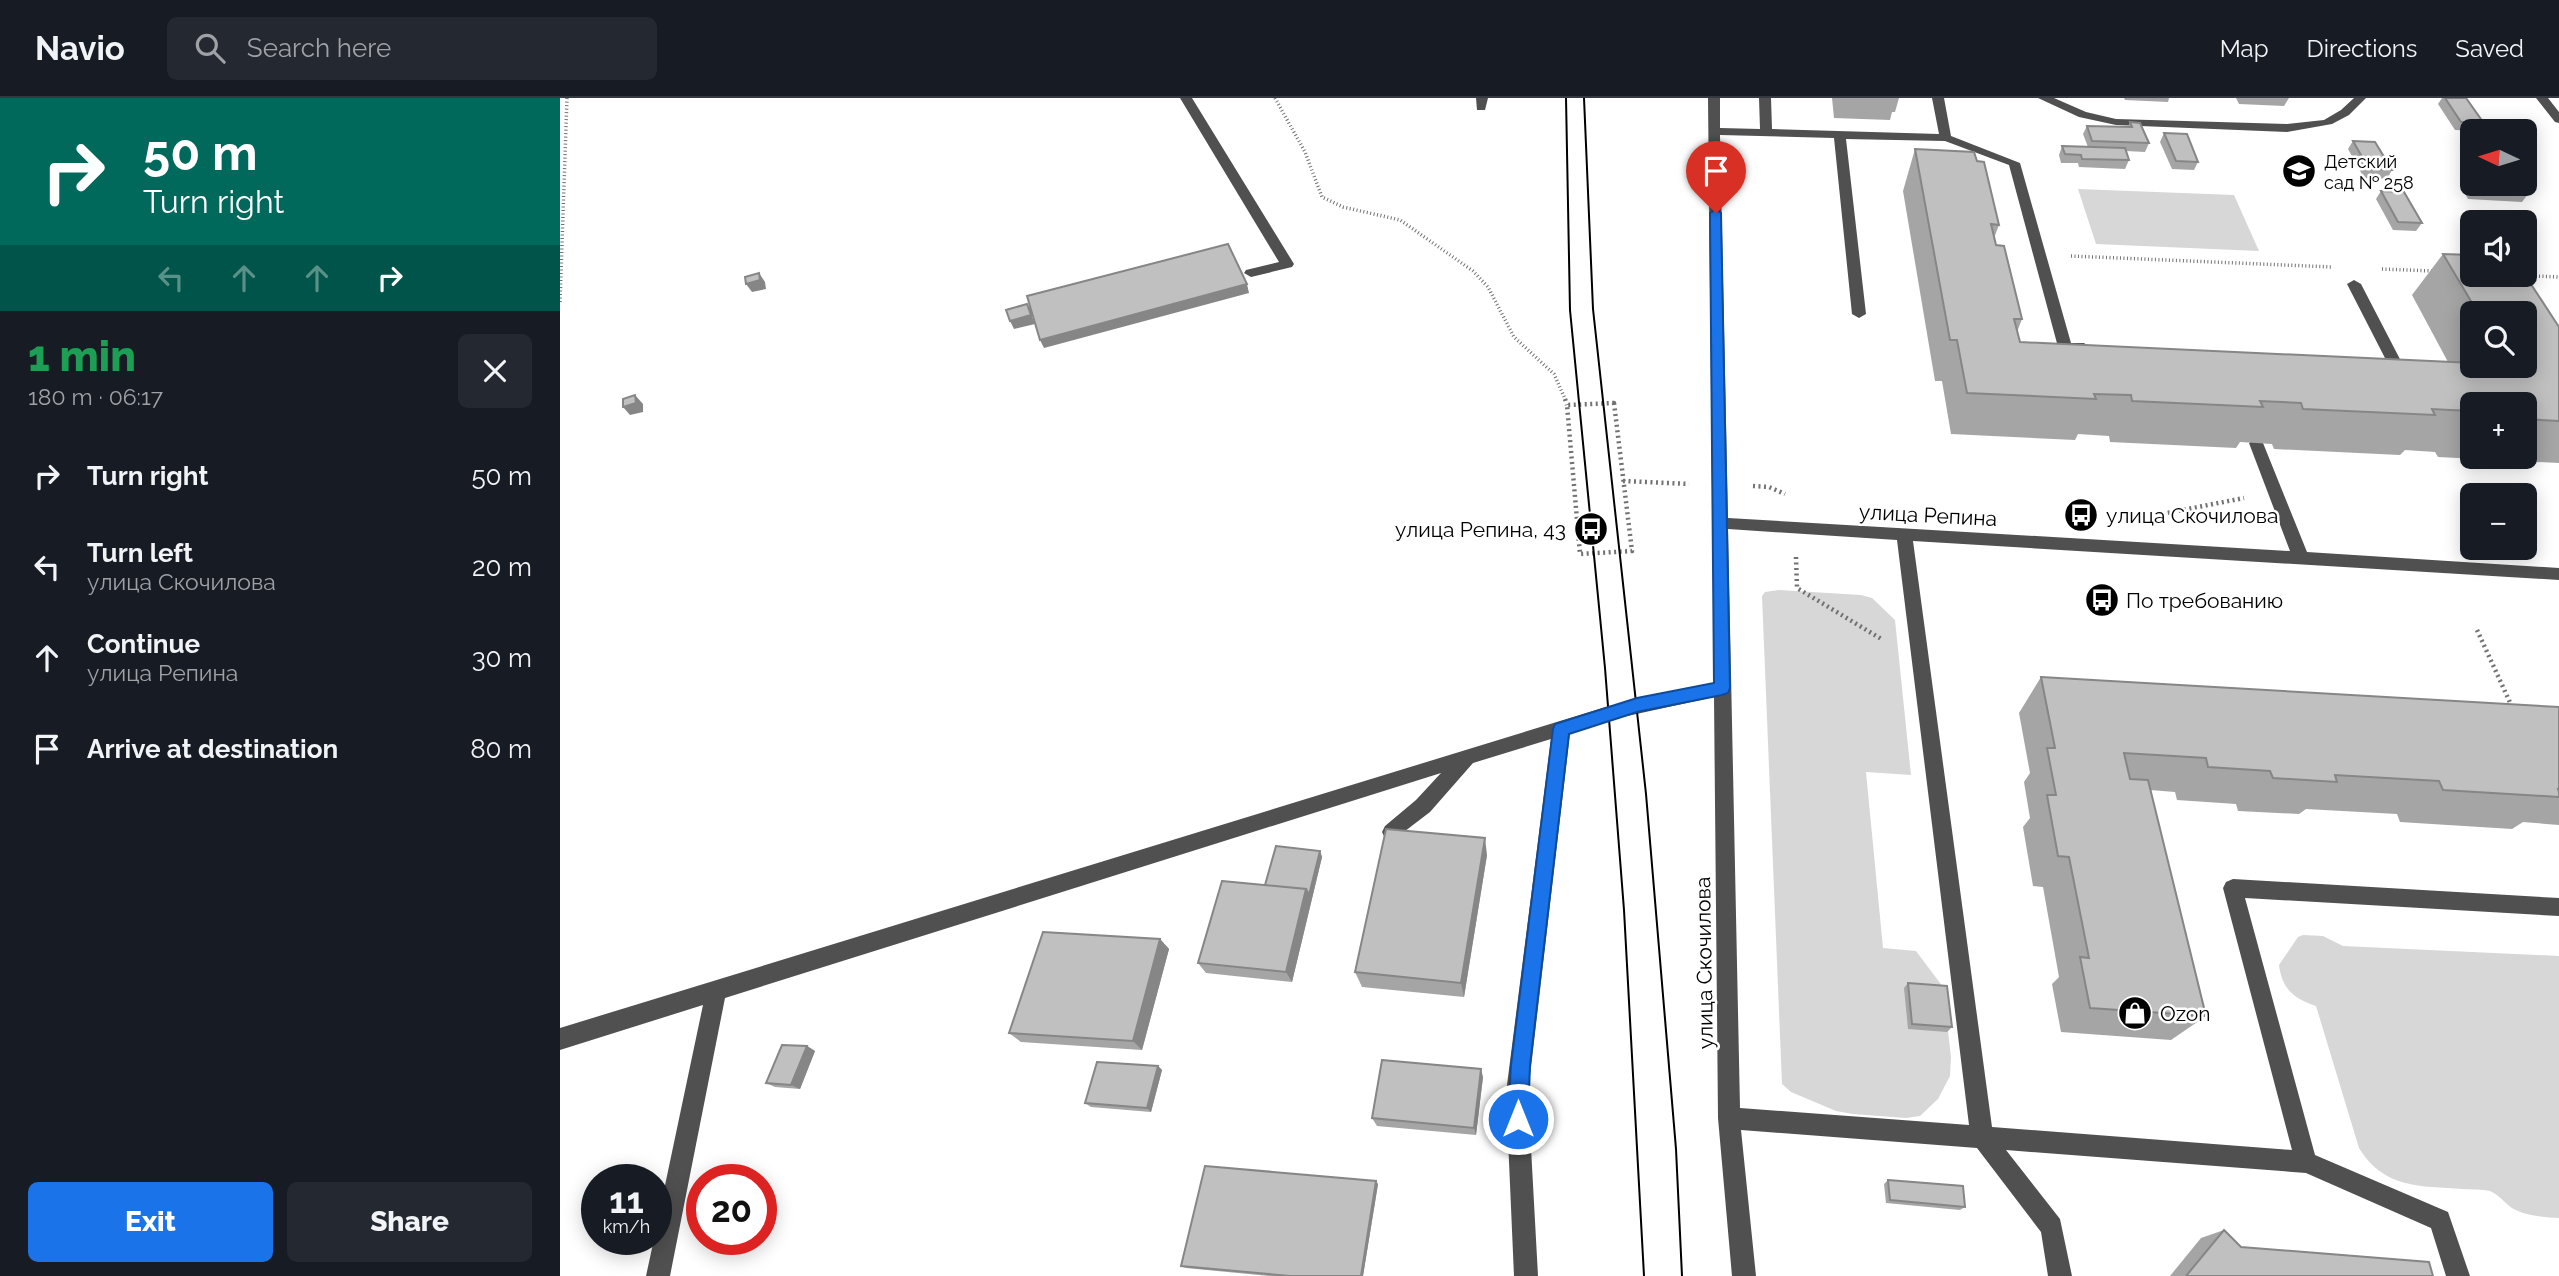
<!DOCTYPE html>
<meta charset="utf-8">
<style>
:root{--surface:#171b24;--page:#242831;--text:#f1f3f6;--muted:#9ea1a6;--line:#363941;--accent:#1a73e8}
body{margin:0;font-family:Raleway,sans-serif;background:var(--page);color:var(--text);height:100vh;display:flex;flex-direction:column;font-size:26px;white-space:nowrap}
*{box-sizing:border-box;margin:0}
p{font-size:23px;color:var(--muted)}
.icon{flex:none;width:38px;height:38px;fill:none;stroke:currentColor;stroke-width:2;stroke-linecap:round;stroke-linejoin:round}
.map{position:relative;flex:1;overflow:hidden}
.sheet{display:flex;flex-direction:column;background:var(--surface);width:560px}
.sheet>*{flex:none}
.guide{background:#00695c;color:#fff;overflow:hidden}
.needle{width:46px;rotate:274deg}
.buttons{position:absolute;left:1900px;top:21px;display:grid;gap:14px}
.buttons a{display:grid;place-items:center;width:77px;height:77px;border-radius:10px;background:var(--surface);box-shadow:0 4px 18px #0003;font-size:35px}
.speed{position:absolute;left:21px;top:1066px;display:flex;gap:14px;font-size:35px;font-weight:700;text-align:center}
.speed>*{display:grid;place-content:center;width:91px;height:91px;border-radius:50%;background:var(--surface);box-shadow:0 4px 18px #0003;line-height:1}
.speed small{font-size:18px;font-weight:400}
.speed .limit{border:10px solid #d22;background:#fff;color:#111}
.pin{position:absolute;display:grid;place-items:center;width:60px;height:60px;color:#fff;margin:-72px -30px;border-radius:50% 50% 50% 0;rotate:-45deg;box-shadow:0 0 7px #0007}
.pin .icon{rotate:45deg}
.me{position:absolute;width:77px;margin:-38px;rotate:0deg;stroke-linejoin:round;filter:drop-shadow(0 0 5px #0008)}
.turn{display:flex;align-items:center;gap:24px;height:147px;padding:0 28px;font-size:32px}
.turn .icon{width:91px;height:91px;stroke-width:2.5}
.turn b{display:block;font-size:49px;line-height:60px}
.lanes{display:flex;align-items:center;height:66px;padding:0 28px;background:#0003;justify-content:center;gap:35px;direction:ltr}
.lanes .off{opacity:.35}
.round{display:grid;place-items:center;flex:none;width:74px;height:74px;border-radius:10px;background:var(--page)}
.head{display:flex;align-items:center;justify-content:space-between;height:119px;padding:0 28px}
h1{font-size:42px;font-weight:800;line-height:52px;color:#1e9e55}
.cta{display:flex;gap:14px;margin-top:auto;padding:14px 28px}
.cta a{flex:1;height:80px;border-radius:10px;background:var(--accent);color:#fff;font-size:28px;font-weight:800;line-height:80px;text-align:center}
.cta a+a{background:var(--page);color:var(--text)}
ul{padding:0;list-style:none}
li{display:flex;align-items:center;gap:21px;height:91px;padding:0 28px}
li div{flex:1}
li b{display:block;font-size:26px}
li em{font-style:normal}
header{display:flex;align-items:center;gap:42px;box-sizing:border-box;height:98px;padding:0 35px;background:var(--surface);border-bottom:2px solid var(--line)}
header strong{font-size:33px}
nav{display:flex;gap:38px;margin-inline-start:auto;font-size:24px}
.search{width:490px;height:63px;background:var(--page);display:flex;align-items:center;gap:18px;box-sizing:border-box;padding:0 24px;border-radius:10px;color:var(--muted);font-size:26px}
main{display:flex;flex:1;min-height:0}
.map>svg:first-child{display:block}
.green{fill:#d7d7d7}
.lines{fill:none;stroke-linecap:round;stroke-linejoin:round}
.path-far1{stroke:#727272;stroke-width:3.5;stroke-dasharray:1 2.5;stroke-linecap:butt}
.path{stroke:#727272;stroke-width:4.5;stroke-dasharray:2 3.5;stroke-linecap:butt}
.minor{fill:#505050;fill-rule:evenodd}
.tram{stroke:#000;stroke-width:2}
.wall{fill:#a5a5a5;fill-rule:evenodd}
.shaded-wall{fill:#868686}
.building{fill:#c0c0c0;stroke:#868686;stroke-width:2}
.route{fill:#1a73e8;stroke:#114b97;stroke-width:2}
.labels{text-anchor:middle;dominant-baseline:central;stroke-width:5;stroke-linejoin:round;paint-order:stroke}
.far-poi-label{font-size:18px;fill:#000;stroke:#fff;text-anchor:start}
.street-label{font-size:21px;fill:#000;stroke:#fff}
.poi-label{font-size:21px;fill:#000;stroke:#fff;text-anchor:start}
</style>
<header>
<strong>Navio</strong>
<div class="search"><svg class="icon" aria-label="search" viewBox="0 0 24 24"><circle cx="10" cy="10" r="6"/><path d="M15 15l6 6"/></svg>Search here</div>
<nav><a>Map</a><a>Directions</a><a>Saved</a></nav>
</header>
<main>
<section class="sheet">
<div class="guide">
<div class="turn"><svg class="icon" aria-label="right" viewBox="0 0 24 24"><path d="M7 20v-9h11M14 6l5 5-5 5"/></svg><div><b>50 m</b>Turn right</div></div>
<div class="lanes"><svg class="icon off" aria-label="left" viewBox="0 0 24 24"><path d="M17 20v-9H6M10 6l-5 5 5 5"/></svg><svg class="icon off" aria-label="ahead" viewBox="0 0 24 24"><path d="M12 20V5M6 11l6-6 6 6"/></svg><svg class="icon off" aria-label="ahead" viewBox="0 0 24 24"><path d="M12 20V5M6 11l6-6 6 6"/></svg><svg class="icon" aria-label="right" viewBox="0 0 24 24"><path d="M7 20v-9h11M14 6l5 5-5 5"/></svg></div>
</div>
<div class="head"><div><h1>1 min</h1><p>180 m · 06:17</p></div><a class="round"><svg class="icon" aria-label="close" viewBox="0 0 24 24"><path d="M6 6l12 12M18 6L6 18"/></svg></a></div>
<ul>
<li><svg class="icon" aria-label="right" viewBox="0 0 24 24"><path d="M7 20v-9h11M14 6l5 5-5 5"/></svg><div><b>Turn right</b></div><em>50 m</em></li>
<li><svg class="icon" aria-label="left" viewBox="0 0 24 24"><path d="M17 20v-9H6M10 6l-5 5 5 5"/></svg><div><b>Turn left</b><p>улица Скочилова</p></div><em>20 m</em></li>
<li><svg class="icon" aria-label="ahead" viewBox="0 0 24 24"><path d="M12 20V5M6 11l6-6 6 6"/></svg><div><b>Continue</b><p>улица Репина</p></div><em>30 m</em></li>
<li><svg class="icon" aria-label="arrive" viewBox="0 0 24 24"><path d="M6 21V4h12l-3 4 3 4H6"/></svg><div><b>Arrive at destination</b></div><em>80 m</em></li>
</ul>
<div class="cta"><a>Exit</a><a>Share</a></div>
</section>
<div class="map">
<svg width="1999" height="1178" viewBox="0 0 1999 1178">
<rect width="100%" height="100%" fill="#fff"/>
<path class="green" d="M1518,91L1674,97L1699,153L1536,146Z
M1219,492L1301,497L1312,500L1335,522L1351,677L1306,674L1323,850L1356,853L1383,889L1391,959L1390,978L1378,1001L1360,1018L1346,1020L1293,1016L1276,1013L1231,994L1222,986L1202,498L1205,494Z
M1743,837L1763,838L1783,848L1999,858V1120C1984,1119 1965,1118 1952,1110C1945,1105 1938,1096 1930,1093C1923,1091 1911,1092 1903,1091C1860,1088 1824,1091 1799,1050L1756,908C1734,901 1722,891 1719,867L1738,839Z"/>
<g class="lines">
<path class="path-far1" d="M715,0L745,54L762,99L783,109L840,122L913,173L928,189L954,239L994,276L1006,303
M1511,158L1772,169
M1822,171L1873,173
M1951,177L1999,179
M0,204L7,0"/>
<path class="path" d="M1005,301L1007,307
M1054,305L1072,453L1020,456L1007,307Z
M1063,383L1129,386
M1193,388L1209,389L1225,396
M1597,417L1684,400
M1236,459L1237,490L1323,542
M1917,532L1953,611"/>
<path class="minor" d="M620,0H632L734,166L732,169L691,179L684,175L686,172L719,164Z
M916,0H928L925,12H917Z
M1148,0H1160V30L1200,31L1199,0H1211L1212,31L1379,36L1372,0H1384L1391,38L1460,65L1511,245H1524L1531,250C1524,257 1505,256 1498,249L1449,67L1385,43L1286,41L1306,216L1299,220L1292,216L1274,40L1160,37L1168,420L1730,453L1689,345L1696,340L1703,345L1747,454L1999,470V482L1353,443L1432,1029L1732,1052L1663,790L1666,784L1673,781L1999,800V818L1685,800L1755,1057L1888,1114L1910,1178H1886L1871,1130L1746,1075L1446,1052L1500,1121L1512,1178H1488L1481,1134L1417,1050L1181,1032L1196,1178H1172L1158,1020L1154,599L1049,622L1010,635L968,995L978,1178H954L946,995L991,641L913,665L870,714L832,743L825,740L822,734L825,728L856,702L881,675L165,900L110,1178H86L94,1141H96V1130L143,907L0,952V930L1049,608L1154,585ZM1168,431L1337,442L1409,1027L1180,1010Z
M1478,0H1494L1526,14L1556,21L1727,26L1764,22L1781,12L1794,0H1806L1789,17L1772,26L1727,34L1556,27L1519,19Z
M1976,0H1988L1999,14V25L1995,24Z
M1794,182L1801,186L1843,267L1841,270L1821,271L1814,266L1816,263L1826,262L1787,186Z"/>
<path class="tram" d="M1006,0L1010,212L1045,570L1064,812L1084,1178
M1024,0L1033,211L1086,696L1116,1051L1122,1178"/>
</g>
<path class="wall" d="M1272,0H1339L1335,14H1332L1330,22L1274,20Z
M1564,0H1609L1608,4L1565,2Z
M1676,0H1729L1724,8L1679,6Z
M1882,0H1906L1923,24L1917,33L1895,32L1878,6Z
M1570,24L1589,45L1585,54L1566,53L1569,62L1565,71L1519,69L1518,65H1501L1499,57L1502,48L1528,49L1523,36L1527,28L1568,29Z
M1604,35L1638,64L1634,72L1612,71L1600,44Z
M1793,43L1832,72L1827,81L1804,80L1788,51Z
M1355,51L1417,63L1439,127L1434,140L1436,147L1462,221L1457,234L1460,244L1888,264L1852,197L1883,156L1999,229V365L1878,359L1875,354L1845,352L1840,357L1714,351L1712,346L1680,344L1676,350L1550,344L1549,338L1518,336L1515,342L1391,336L1382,283H1375L1343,93ZM1913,215H1965V268H1913ZM1913,306H1965V359H1913Z
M1907,80L1968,96L1962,104L1908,101L1901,88Z
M1821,93L1862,125L1856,133L1833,132L1816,101Z
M1481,579L1999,609V727L1963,724L1952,731L1840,724L1837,716L1746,711L1739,716L1678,713L1676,706L1617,702L1615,694L1590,692L1646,918L1611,942L1501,934L1492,886L1499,879L1483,789L1473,788L1463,729L1470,720L1464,684L1470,675L1459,615Z
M760,753L762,759L732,884L646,875L638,865L705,787Z
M927,757L904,899L802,889L795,874Z
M600,841L609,851L582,952L461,944L449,935Z
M1348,885L1392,929L1387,934L1348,931L1344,890Z
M247,948L255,953L240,991L215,989L206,985Z
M598,968L602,972L591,1014L531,1009L525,1005Z
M923,979L916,1037L817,1028L812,1020Z
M1328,1082L1405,1109L1400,1112L1326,1105L1324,1086Z
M818,1086L803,1178H709L626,1170L621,1168Z
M1664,1132L1681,1149L1873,1178H1610L1641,1140Z"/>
<path class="shaded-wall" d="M199,175L205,184L206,191L192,194L186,186Z
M687,186L689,195L484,250L480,242Z
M467,206L475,226L454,231L450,223Z
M75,297L83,306V314L70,317L63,309Z
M925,740L927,757L904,899L901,885Z
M760,753L762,759L732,884L726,874L746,791Z
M600,841L609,851L582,952L573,943Z
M247,948L255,953L240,991L231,987Z
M598,968L602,972L591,1014L587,1010Z
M921,971L923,979L916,1037L914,1030Z
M816,1083L818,1086L803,1178H801Z"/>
<path class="building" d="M1885,0H1906L1923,24H1901Z
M1570,24L1580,25L1589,45L1532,43L1527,28L1572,29Z
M1604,35L1627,36L1638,64L1616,63Z
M1793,43L1815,44L1832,72L1809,71Z
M1502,48L1565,50L1569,62L1522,61L1521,57L1505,56Z
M1355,51L1414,54L1417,63L1424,64L1439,127L1431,126L1436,147L1444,148L1462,221H1454L1460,244L1913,265V268H1965V215H1918L1883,156L1913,157V177H1965L1999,229V323L1965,321V306H1913V318L1910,313L1872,311L1875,317L1743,311L1741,305L1700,303L1703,309L1572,303L1571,297L1534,296L1536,301L1407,295L1397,242H1390Z
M1907,80H1913V86H1961L1968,96L1914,93Z
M1821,93L1844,94L1862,125L1838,124Z
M668,146L687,186L480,242L467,198Z
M199,175L200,182L186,186L185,179Z
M467,206L471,217L450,223L446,212Z
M75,297L76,305L63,309V301Z
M1481,579L1999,609V691H1998L1999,694V699L1883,692L1879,683L1775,677L1777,684L1713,680L1710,673L1648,669L1646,660L1564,655L1570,681L1588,682L1646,918L1530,910L1520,859L1529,860L1509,759L1498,758L1487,697H1496L1487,650H1495Z
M826,731L925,740L901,885L795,874Z
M716,748L760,753L749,797L746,791L705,787Z
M662,783L746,791L726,874L638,865Z
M483,834L600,841L573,943L449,935Z
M1348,885L1387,888L1392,929L1352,926Z
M222,947L247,948L231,987L206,985Z
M822,962L921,971L914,1030L812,1020Z
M537,964L598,968L587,1010L525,1005Z
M645,1068L816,1083L801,1178H730L621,1168Z
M1328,1082L1403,1088L1405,1109L1330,1102Z
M1664,1132L1681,1149L1869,1164L1873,1178H1626Z"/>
<path class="route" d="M1156,111L1161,115L1170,590L1168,595L1162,597L1077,614L1009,636L970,967L968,1021L966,1028L958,1031L951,1028L948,1021L951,967L993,631L995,626L1077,600L1154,585L1150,115Z"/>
<defs>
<g id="school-disc" transform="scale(1.75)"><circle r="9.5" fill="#000" stroke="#fff"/><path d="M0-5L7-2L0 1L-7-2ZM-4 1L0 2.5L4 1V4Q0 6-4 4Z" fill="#fff"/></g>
<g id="bus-disc" transform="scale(1.75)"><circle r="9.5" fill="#000" stroke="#fff"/><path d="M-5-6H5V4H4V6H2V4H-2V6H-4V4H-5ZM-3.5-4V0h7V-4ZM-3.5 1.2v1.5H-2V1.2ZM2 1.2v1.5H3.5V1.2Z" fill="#fff"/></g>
<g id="shop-disc" transform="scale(1.75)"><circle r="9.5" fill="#000" stroke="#fff"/><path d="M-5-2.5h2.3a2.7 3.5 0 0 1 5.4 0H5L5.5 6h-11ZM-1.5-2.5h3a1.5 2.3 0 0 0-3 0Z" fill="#fff"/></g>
</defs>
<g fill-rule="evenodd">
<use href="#school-disc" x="1739" y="73"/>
<use href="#bus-disc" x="1521" y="417"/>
<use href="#bus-disc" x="1031" y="431"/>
<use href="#bus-disc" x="1542" y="502"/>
<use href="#shop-disc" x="1575" y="915"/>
</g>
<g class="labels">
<g class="far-poi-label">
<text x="1764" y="63">Детский<tspan x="1764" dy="21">сад № 258</tspan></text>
</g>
<g class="street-label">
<text transform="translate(1368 417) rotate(3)">улица Репина</text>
<text transform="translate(1144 865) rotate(-91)">улица Скочилова</text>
</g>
<g class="poi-label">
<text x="1546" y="417">улица Скочилова</text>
<text x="1006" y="431" text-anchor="end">улица Репина, 43</text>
<text x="1566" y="502">По требованию</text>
<text x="1600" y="915">Ozon</text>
</g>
</g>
</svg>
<div class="buttons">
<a><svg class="needle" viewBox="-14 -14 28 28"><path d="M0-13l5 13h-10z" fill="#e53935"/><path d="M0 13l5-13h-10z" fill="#9ea1a6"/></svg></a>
<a><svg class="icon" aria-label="sound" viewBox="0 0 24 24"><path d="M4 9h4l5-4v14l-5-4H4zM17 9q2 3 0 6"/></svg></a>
<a><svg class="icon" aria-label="search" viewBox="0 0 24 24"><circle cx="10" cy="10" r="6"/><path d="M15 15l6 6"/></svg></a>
<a>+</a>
<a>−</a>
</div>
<div class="speed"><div>11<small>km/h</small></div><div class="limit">20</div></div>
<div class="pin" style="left:1156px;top:115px;background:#d93025"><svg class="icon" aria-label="arrive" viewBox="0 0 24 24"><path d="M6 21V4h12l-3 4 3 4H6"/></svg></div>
<svg class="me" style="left:958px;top:1021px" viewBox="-20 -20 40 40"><circle r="17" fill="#1a73e8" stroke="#fff" stroke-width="3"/><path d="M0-11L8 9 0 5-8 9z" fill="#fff"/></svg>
</div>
</main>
